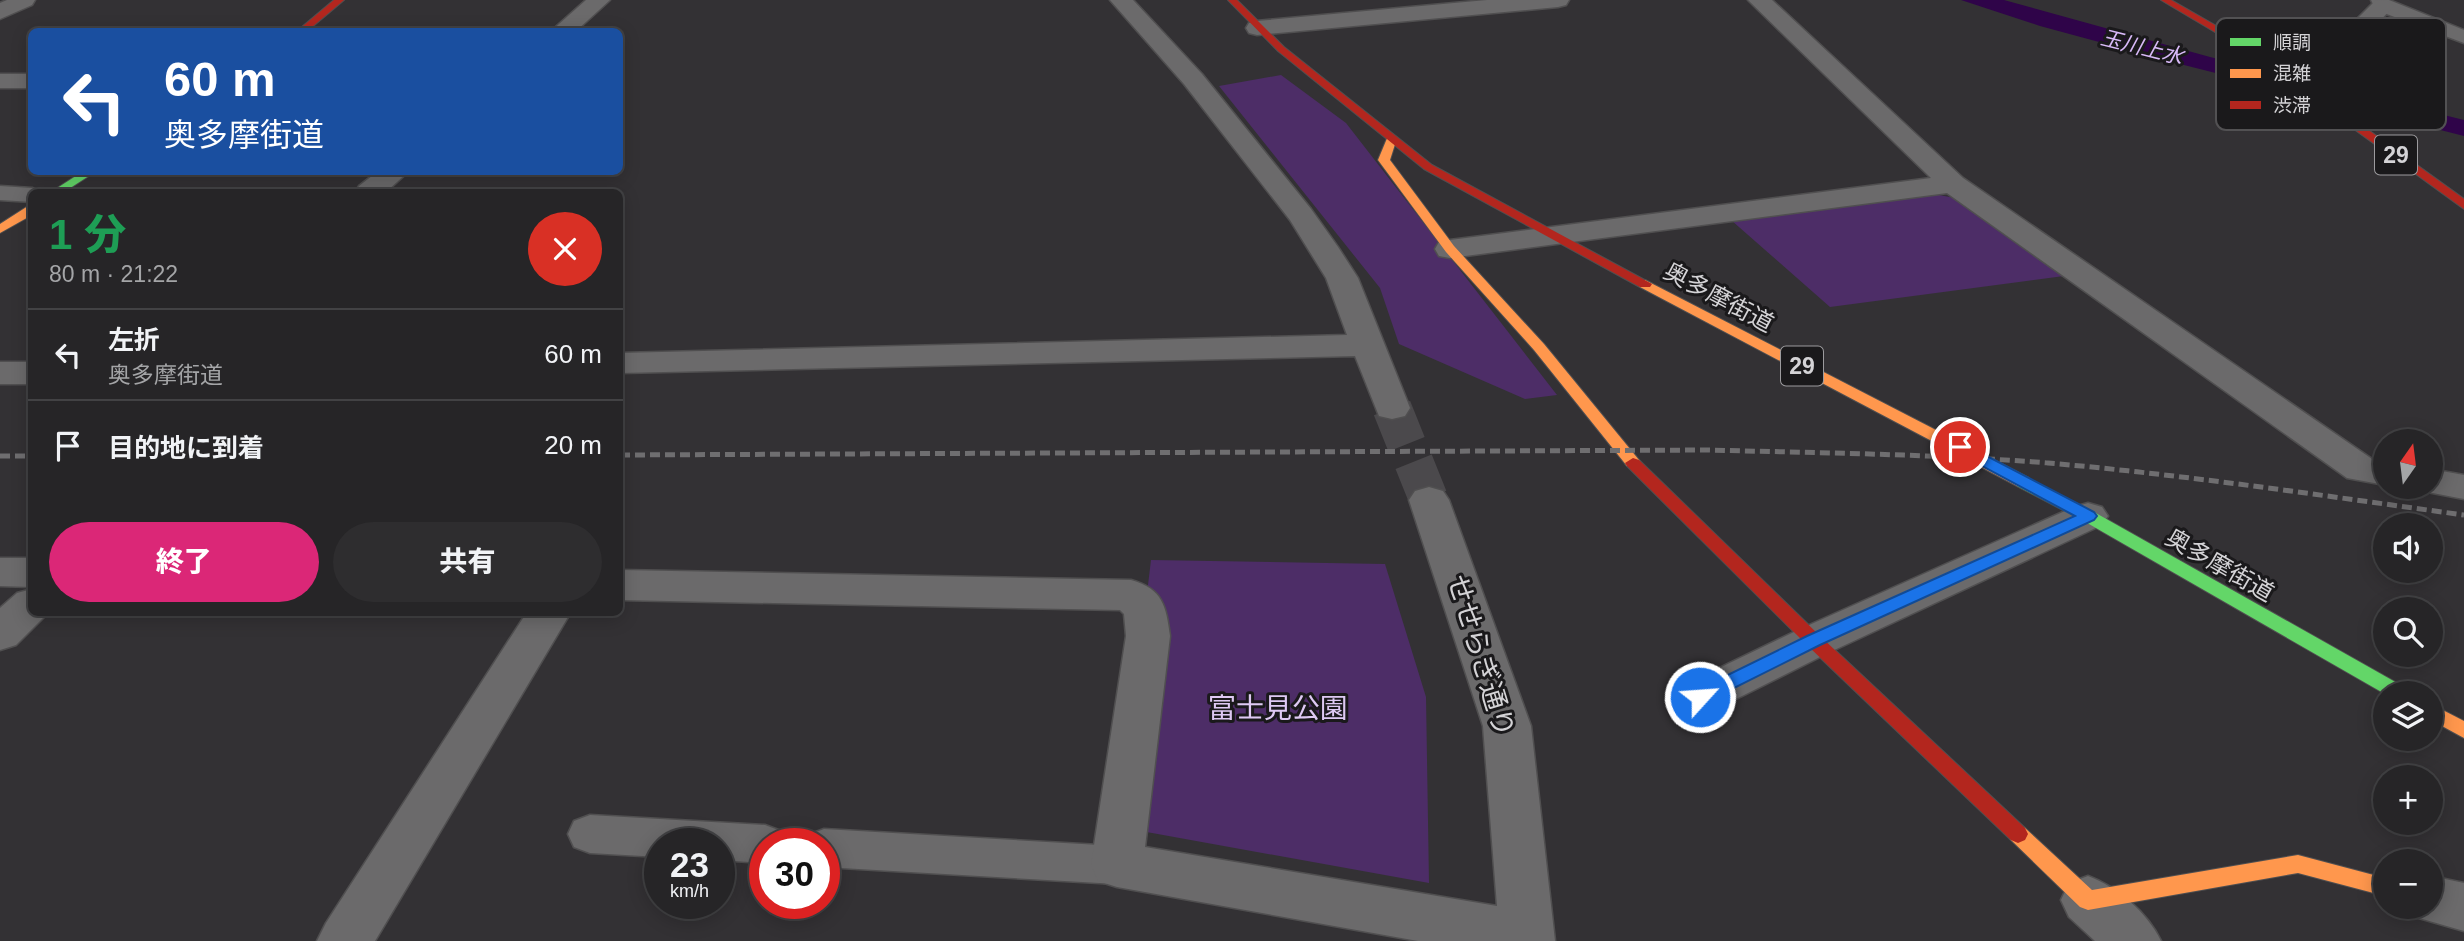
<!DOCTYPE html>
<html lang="ja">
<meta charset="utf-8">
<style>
:root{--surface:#262527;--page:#2e2d2f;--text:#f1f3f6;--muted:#a4a5a7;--line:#424244;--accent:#db2777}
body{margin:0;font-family:Arial,"Noto Sans JP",sans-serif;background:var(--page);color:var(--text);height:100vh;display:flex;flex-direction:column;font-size:26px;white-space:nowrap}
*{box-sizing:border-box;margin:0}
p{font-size:23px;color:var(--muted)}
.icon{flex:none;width:38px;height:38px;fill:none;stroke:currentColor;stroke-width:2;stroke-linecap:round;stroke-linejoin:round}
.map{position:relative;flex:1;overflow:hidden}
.drawer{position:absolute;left:28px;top:189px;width:595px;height:427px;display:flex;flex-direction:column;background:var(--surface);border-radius:10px;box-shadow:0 4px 18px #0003,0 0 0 2px var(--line)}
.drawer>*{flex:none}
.hud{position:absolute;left:28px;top:28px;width:595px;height:147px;border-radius:10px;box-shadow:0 4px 18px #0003,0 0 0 2px var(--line);background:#1a4fa0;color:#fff;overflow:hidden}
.needle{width:46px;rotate:14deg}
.controls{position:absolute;left:2373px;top:429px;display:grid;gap:14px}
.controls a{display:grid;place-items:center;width:70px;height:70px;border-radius:50%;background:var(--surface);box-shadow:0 4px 18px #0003,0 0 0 2px var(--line);font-size:35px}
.speed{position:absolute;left:644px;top:828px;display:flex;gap:14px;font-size:35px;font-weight:700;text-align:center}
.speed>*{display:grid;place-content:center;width:91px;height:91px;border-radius:50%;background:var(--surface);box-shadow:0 4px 18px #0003,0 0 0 2px var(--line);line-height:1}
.speed small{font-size:18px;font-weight:400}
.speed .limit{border:10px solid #d22;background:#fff;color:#111}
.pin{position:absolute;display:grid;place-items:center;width:60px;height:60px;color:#fff;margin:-30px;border:4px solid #fff;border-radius:50%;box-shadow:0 2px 7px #0007}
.me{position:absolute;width:77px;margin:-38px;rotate:64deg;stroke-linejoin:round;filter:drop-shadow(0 0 5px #0008)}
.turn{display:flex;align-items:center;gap:24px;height:147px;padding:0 21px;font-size:32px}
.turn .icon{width:91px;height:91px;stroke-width:2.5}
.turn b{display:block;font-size:49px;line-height:60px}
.round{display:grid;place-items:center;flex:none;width:74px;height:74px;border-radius:37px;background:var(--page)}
.headline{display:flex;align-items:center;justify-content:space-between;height:119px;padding:0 21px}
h1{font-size:42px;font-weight:800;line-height:52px;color:#1e9e55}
.button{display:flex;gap:14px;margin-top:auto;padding:14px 21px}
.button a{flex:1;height:80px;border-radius:42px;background:var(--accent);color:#fff;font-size:28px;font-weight:800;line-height:80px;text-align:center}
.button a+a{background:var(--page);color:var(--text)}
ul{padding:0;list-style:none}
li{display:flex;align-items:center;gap:21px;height:91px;padding:0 21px;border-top:2px solid var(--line)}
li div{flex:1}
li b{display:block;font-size:26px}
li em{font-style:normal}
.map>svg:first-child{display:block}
.green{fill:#4d2d67}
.water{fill:#2f0449}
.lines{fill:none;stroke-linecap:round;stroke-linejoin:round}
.street-tunnel{stroke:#4b494c;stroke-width:39;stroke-dasharray:39 19;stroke-linecap:butt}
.lane-casing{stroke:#504f50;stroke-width:3}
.street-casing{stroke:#504f50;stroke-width:3}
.fast-casing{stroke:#504f50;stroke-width:2}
.slow-casing{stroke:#504f50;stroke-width:2}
.jam-casing{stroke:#504f50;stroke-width:2}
.lane{fill:#6b6a6b;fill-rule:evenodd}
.street{fill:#6b6a6b;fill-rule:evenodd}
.fast{fill:#63d668;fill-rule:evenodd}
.slow{fill:#ff974d;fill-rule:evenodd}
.jam{fill:#b3261e;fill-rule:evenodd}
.rail{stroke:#6f6e70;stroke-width:5;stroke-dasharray:10 5;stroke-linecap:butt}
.route{fill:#1a73e8;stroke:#114b97;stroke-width:2}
.labels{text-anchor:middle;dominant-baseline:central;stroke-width:6;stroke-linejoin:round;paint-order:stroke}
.far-water-label{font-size:21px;font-style:italic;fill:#d8b9f8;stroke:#1a191b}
.shield{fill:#1a191b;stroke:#9c9b9e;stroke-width:2}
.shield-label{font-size:23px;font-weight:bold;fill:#d4d3d6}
.street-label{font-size:24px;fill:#d4d3d6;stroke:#1a191b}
.near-street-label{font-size:28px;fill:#d4d3d6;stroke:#1a191b}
.near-park-label{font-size:28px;fill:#dec9f3;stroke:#1a191b}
.key{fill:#1a191b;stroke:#525153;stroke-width:2}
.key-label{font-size:19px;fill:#d4d3d6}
</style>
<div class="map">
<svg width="2464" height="941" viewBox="0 0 2464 941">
<rect width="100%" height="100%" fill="#333134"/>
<path class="green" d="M1281,75L1346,123L1557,395L1525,399L1399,344L1380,288L1219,86Z
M1934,194L1965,200L2079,274L1830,307L1731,220Z
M1151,560L1385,564L1426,697L1429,883L1119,827Z"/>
<path class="water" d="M1961,0H2004L2210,57L2464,120V136L2184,65L2040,26Z"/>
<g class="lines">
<path class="street-tunnel" d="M1392,408L1429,500"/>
<g class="lane-casing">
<path id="lane" d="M2371,0H2389L2464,30V43L2376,10Z
M0,186L32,188L43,192H32V202L0,200Z
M590,815L765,825L781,831L787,844H765V863L719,860V844H660V857L590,853L574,847L568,834L574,821Z
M824,829L1117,846L1133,851L1140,865L1133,879L1117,884L824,867V844H804L808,835Z"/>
</g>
<g class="street-casing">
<path id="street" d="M7,0H35L32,5L0,19V3Z
M586,0H610L575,32H550Z
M1110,0H1133L1202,74L1311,209L1338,247L1358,278L1410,408L1405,416L1392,419L1379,416L1355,356L620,373V353L1347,335L1326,278L1290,220L1184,84Z
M1487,0H1569L1566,5L1558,7L1257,35L1249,33L1246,28L1249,23L1257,21Z
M1748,0H1772L1963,178L2372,459L2385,461V485L2347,478L1947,193L1450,258L1439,256L1435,249L1439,242L1450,240L1931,178Z
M2386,0L2394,6L2350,52H2334L2330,47L2334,42L2375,1Z
M0,74H32V88H0Z
M377,172H408L386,192H355L359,186Z
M0,362H32V384H0Z
M2431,469L2464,475V499L2417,490L2415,486H2431Z
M1429,487L1443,491L1449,500L1531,726L1555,941H1418L1117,887L1098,881L1091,865L1126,636L1124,614L1120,610L620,600V570L1131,580C1163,589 1166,606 1170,636L1145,847L1497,906L1483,726L1409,500L1415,491Z
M2088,503L2102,507L2108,516L2102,525L1830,652L1716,709L1700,715L1684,709L1677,697L1684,685L1798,630L2074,507Z
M0,558H32V587L0,586Z
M32,589V612H49L16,645L0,650V608L17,593Z
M527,612H571L375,941H317L326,923Z
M2088,876C2117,887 2147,912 2161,941H2095L2069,917L2061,900L2069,883Z
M2431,876L2464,883V931L2412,916L2408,906H2431Z"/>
</g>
<g class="fast-casing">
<path id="fast" d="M82,172H95L64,192H51Z
M2023,477L2094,512L2406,688L2408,693L2385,694L2082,520L2017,486L2015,482Z"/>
</g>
<g class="slow-casing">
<path id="slow" d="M1388,136L1397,138L1390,160L1454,246L1544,344L1639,460L1641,463L1639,466H1627L1534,350L1446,252L1378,160Z
M28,206H32V215L0,233V224Z
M1645,280L2029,478L2031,482L2023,487L2017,486L1640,287L1638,284Z
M2431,704L2464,721V738L2431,720Z
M2018,825L2025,828L2092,890L2298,855L2385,878V896L2298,873L2088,910L2080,907L2011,840L2008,834L2011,828Z"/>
</g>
<g class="jam-casing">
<path id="jam" d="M334,0H344L306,32H296Z
M1228,0H1237L1284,47L1432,165L1652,284L1650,287H1640L1424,169L1278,51Z
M2161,0H2171L2253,47L2464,199V209L2247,51Z
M1633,458L1639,460L1820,636L2025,828L2028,834L2025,840L2018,843L2011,840L1808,646L1627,466L1625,463Z"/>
</g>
<use href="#lane" class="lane"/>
<use href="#street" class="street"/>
<use href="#fast" class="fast"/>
<use href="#slow" class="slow"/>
<use href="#jam" class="jam"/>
<path class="rail" d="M620,455L1708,450C1821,453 1935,454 2048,463C2187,475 2325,496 2464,515
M0,456H32"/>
</g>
<path class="route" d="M1960,442L2094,512L2097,516L2094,520L1820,645L1706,702L1700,704L1693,702L1690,697L1693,692L1807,636L2075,516L1954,451L1952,447Z"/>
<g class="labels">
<g class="far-water-label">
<text transform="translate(2142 47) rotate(14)">玉川上水</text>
</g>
<g class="shield">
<rect x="2375" y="135.5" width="42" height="39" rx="5"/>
<rect x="1781" y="346.5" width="42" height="39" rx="5"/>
</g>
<g class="shield-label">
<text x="2396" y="155">29</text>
<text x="1802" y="366">29</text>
</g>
<g class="street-label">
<text transform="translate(1719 297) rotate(28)">奥多摩街道</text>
<text transform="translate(2220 565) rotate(30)">奥多摩街道</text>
</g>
<g class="near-street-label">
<text transform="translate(1481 656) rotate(73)">せせらぎ通り</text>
</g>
<g class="near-park-label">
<text x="1278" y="708">富士見公園</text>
</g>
</g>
<rect x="2216" y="18" width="230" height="112" rx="10" class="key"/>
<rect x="2230" y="38" width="31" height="8" fill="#63d668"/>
<rect x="2230" y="69" width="31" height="9" fill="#ff974d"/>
<rect x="2230" y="101" width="31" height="8" fill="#b3261e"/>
<g class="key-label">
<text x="2273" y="49">順調</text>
<text x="2273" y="80">混雑</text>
<text x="2273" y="112">渋滞</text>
</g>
</svg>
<div class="controls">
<a><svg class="needle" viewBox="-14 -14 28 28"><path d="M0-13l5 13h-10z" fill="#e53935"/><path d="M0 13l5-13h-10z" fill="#a4a5a7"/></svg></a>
<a><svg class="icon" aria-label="sound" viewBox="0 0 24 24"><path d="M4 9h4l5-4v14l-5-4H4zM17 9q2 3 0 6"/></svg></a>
<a><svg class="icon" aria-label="search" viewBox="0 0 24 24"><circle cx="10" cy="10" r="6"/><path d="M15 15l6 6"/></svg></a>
<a><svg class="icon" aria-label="layers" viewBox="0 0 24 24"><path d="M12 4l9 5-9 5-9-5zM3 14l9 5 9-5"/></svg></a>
<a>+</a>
<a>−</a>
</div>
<div class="speed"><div>23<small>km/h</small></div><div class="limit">30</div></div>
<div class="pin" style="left:1960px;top:447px;background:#d93025"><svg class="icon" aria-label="arrive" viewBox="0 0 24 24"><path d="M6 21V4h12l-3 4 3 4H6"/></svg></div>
<svg class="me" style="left:1700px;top:697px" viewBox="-20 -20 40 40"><circle r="17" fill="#1a73e8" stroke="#fff" stroke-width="3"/><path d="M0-11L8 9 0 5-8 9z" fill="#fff"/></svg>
<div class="hud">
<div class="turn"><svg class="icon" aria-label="left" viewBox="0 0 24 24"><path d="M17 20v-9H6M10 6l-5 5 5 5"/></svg><div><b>60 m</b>奥多摩街道</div></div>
</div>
<section class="drawer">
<div class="headline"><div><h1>1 分</h1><p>80 m · 21:22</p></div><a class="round" style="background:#d93025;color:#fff"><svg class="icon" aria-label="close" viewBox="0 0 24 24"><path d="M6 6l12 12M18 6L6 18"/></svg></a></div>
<ul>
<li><svg class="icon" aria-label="left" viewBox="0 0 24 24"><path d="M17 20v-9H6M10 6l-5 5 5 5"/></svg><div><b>左折</b><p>奥多摩街道</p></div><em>60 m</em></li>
<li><svg class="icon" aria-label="arrive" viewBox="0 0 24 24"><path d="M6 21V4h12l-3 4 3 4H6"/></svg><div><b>目的地に到着</b></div><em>20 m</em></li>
</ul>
<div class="button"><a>終了</a><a>共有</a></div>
</section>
</div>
